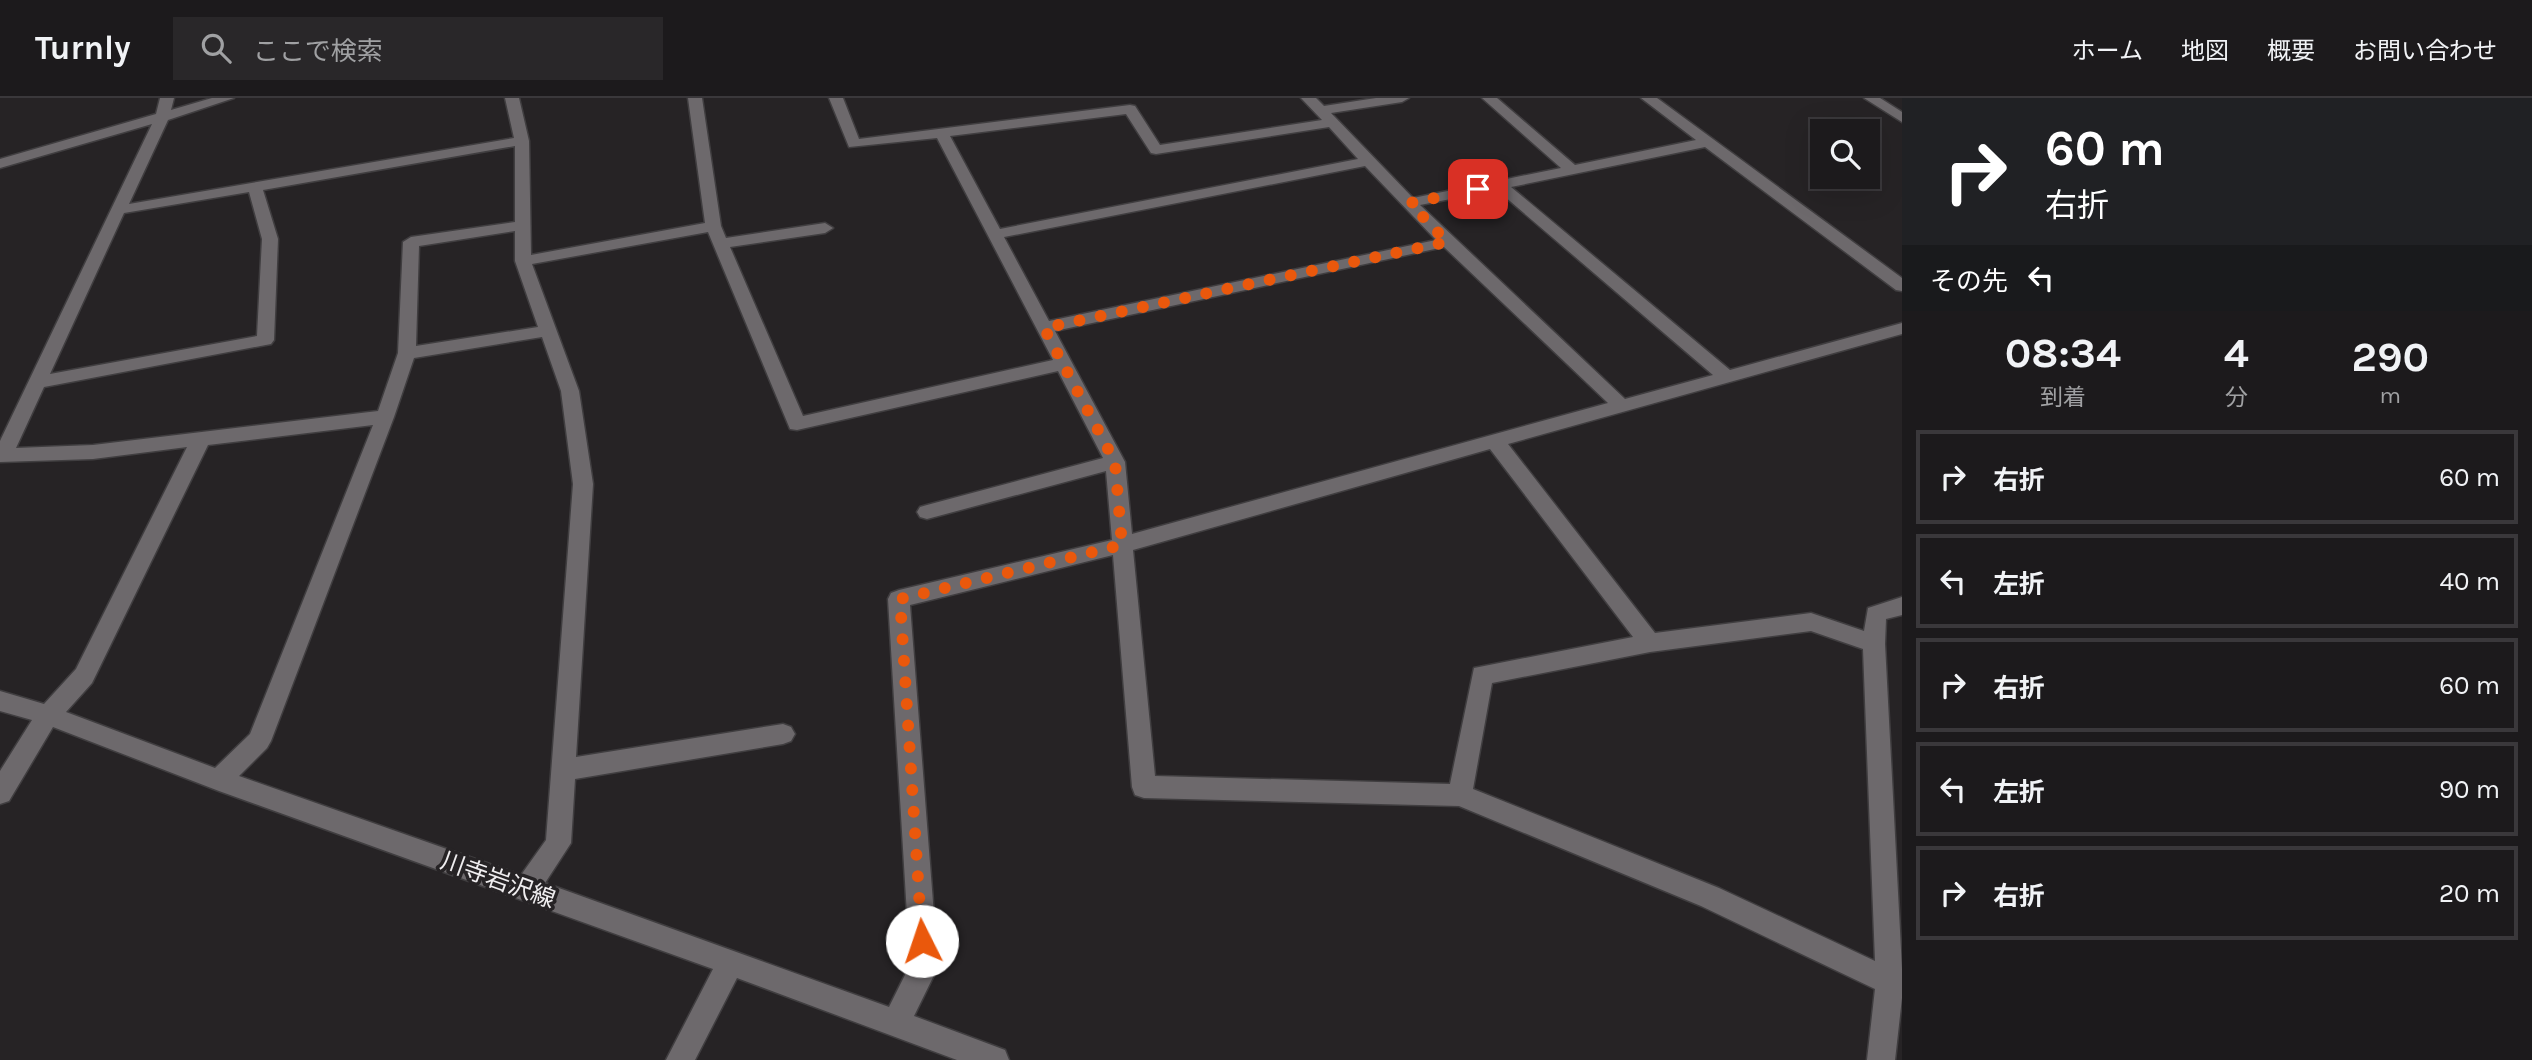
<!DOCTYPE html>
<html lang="ja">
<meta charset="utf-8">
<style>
:root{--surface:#1c1a1c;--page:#292729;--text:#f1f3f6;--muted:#a0a1a3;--line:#3a383b}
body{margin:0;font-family:Karla,"Noto Sans JP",sans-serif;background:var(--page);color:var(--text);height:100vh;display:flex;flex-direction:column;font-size:26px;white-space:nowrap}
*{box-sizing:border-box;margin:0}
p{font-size:23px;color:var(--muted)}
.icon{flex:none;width:38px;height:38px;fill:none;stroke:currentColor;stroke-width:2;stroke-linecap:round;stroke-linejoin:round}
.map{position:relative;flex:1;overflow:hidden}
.side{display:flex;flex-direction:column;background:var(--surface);width:630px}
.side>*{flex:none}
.banner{background:#202124;color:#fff;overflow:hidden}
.buttons{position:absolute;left:1810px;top:21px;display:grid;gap:14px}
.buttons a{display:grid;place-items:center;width:70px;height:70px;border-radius:0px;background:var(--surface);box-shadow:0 7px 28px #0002,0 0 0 2px var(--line);font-size:35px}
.pin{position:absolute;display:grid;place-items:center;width:60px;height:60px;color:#fff;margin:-30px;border-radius:14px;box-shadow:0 4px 10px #0006}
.me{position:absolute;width:77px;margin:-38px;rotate:356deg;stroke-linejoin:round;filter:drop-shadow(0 0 5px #0008)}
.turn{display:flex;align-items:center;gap:24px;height:147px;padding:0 28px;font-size:32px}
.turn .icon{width:91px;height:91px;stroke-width:2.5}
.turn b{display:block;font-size:49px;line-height:60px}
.then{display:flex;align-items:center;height:66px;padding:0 28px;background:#0003;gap:14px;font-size:26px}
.eta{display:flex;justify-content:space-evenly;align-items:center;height:119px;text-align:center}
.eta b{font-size:42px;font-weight:700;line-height:49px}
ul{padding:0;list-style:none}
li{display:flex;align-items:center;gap:21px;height:94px;margin:0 14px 10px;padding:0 14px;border:4px solid var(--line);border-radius:0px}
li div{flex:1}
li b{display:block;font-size:26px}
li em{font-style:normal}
header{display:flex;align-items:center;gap:42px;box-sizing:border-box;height:98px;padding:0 35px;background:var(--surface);border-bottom:2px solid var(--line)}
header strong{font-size:33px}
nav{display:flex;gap:38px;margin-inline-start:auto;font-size:24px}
.search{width:490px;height:63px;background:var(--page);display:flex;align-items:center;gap:18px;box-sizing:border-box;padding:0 24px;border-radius:0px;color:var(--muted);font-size:26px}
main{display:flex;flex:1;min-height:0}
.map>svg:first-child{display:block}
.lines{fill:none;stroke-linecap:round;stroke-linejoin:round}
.minor-casing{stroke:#403e40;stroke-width:3}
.minor{fill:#6d696c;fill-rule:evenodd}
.route{stroke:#ea580c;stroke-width:12;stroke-dasharray:0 21.6}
.labels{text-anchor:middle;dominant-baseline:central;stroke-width:7;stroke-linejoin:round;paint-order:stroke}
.near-street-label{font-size:24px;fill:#f0eef0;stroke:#262325}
</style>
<header>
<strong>Turnly</strong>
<div class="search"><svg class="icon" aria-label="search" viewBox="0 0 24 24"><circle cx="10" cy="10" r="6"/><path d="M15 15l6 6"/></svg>ここで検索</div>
<nav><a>ホーム</a><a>地図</a><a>概要</a><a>お問い合わせ</a></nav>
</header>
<main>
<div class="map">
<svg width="1902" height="962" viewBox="0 0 1902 962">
<rect width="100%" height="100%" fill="#262325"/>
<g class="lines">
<g class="minor-casing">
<path id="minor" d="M160,0H174L171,12L212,0H234L168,22L129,106L514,40L505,0H519L529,43L531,157L705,125L688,0H702L721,128L726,140L825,125L833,130L825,135L730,149L803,318L1053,262L937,40L849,49L829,0H843L859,41L1130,7L1135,8L1160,47L1322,22L1301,0H1316L1324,8L1376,0H1409L1402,4L1331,15L1413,100L1561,70L1482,0H1497L1575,67L1696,42L1641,0H1657L1902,180V193L1896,192L1705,49L1511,89L1730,272L1902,225V236L1508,346L1655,535L1811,515L1864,533L1868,510L1902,499V517L1886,521L1885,546L1902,871V900L1895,962H1867L1875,891L1701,808L1459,708L1144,700L1135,697L1132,689L1113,457L910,507L938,869L914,918L1005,952L1009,962H957L737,880L695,962H666L713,871L219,693L53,629L9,703L0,706V673L32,622L0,613V593L44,606L76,571L187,349L93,361L0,364V343L152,26L0,70V61L156,16ZM1126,16L1151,55L1156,56L1329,29L1358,61L1000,131L950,38ZM515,48V124L411,139L403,144L398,255L378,313L93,347L16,350L44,289L271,246L274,242L278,141L263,92ZM1365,68L1436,142L1049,223L1004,139ZM1497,92L1713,277L1625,301L1420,107ZM249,94L262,141L257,238L50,276L124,115ZM515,133V163L538,229L416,248L419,148ZM708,134L790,331L797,332L1058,273L1103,360L927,407L920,409L917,414L920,419L927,421L1106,373L1112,442L899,492L891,495L888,501L910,867L889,909L545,785L571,745L575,681L783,646L791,643L795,636L791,629L783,626L576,659L593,386L579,293L532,166ZM1444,149L1608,305L1132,436L1125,364L1055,233ZM542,239L561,293L573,386L546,742L521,777L239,678L267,650L271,643L394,319L414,260ZM373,327L250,636L215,670L66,614L92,585L208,347ZM1490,351L1633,539L1474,570L1450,686L1155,678L1133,452ZM1811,533L1863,551L1875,863L1719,790L1473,691L1492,585L1650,554Z
M1864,0H1880L1902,14V24Z"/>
</g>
<use href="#minor" class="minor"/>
</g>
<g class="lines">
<path class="route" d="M922,843L900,501L1122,447L1115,364L1044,230L1447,144L1410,105L1478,91"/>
</g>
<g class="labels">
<g class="near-street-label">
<text transform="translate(498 782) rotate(20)">川寺岩沢線</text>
</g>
</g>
</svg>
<div class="buttons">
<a><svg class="icon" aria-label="search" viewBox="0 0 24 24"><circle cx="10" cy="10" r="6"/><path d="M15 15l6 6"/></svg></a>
</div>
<div class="pin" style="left:1478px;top:91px;background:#d93025"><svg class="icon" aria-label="arrive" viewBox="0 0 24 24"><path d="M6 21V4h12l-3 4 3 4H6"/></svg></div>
<svg class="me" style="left:922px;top:843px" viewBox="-20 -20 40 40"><circle r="19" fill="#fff"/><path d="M0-13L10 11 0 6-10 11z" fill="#ea580c"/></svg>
</div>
<section class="side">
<div class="banner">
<div class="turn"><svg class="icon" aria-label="right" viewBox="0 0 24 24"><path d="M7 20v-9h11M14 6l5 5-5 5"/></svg><div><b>60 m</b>右折</div></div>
<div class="then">その先<svg class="icon" aria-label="left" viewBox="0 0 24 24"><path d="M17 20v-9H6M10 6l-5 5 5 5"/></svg></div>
</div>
<div class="eta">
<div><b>08:34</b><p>到着</p></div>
<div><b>4</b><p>分</p></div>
<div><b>290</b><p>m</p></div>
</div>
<ul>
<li><svg class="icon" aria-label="right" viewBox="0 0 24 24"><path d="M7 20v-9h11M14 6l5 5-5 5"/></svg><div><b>右折</b></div><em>60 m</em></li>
<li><svg class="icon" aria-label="left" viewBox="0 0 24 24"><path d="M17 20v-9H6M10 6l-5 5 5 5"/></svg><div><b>左折</b></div><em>40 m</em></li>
<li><svg class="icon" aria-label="right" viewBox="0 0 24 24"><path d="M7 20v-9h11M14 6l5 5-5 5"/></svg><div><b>右折</b></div><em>60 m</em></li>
<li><svg class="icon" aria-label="left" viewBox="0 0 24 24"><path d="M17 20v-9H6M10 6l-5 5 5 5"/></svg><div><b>左折</b></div><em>90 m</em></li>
<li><svg class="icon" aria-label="right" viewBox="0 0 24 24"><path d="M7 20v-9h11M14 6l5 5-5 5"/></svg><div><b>右折</b></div><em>20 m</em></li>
</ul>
</section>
</main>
